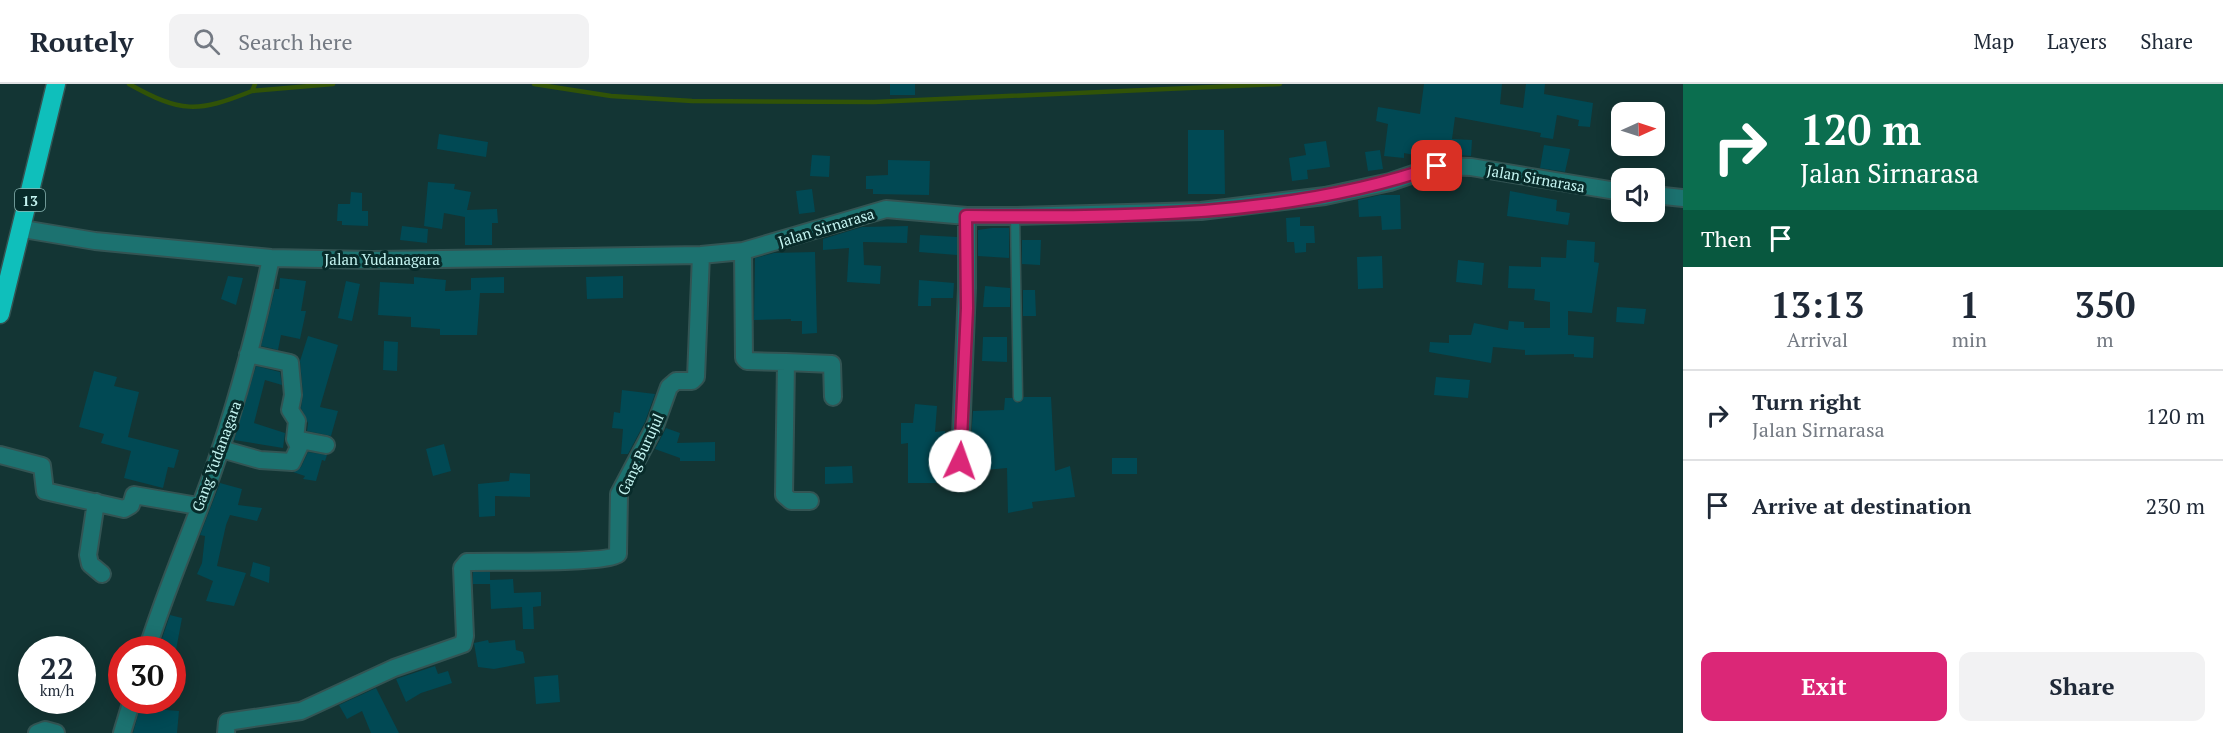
<!DOCTYPE html>
<style>
:root{--surface:#fff;--page:#f2f2f3;--text:#1f2937;--muted:#747a83;--line:#e0e1e3;--accent:#db2777}
body{margin:0;font-family:"PT Serif",serif;background:var(--page);color:var(--text);height:100vh;display:flex;flex-direction:column;font-size:22px;white-space:nowrap}
*{box-sizing:border-box;margin:0}
p{font-size:20px;color:var(--muted)}
.icon{flex:none;width:33px;height:33px;fill:none;stroke:currentColor;stroke-width:2;stroke-linecap:round;stroke-linejoin:round}
.map{position:relative;flex:1;overflow:hidden}
.details{display:flex;flex-direction:column;background:var(--surface);width:540px}
.details>*{flex:none}
.guide{background:#0b6e4f;color:#fff;overflow:hidden}
.needle{width:39px;rotate:87deg}
.buttons{position:absolute;left:1611px;top:18px;display:grid;gap:12px}
.buttons a{display:grid;place-items:center;width:54px;height:54px;border-radius:12px;background:var(--surface);box-shadow:0 3px 15px #0003;font-size:30px}
.speed{position:absolute;left:18px;top:552px;display:flex;gap:12px;font-size:30px;font-weight:700;text-align:center}
.speed>*{display:grid;place-content:center;width:78px;height:78px;border-radius:50%;background:var(--surface);box-shadow:0 3px 15px #0003;line-height:1}
.speed small{font-size:15px;font-weight:400}
.speed .limit{border:9px solid #d22;background:#fff;color:#111}
.pin{position:absolute;display:grid;place-items:center;width:51px;height:51px;color:#fff;margin:-26px;border-radius:12px;box-shadow:0 3px 9px #0006}
.me{position:absolute;width:66px;margin:-33px;rotate:3deg;stroke-linejoin:round;filter:drop-shadow(0 0 4px #0008)}
.turn{display:flex;align-items:center;gap:21px;height:126px;padding:0 18px;font-size:27px}
.turn .icon{width:78px;height:78px;stroke-width:2.5}
.turn b{display:block;font-size:42px;line-height:51px}
.then{display:flex;align-items:center;height:57px;padding:0 18px;background:#0003;gap:12px;font-size:22px}
.eta{display:flex;justify-content:space-evenly;align-items:center;height:102px;text-align:center}
.eta b{font-size:36px;font-weight:700;line-height:42px}
.primary-button{display:flex;gap:12px;margin-top:auto;padding:12px 18px}
.primary-button a{flex:1;height:69px;border-radius:12px;background:var(--accent);color:#fff;font-size:24px;font-weight:700;line-height:69px;text-align:center}
.primary-button a+a{background:var(--page);color:var(--text)}
ul{padding:0;list-style:none}
li{display:flex;align-items:center;gap:18px;height:90px;padding:0 18px;border-top:2px solid var(--line)}
li div{flex:1}
li b{display:block;font-size:22px}
li em{font-style:normal}
header{display:flex;align-items:center;gap:36px;box-sizing:border-box;height:84px;padding:0 30px;background:var(--surface);border-bottom:2px solid var(--line)}
header strong{font-size:28px}
nav{display:flex;gap:33px;margin-inline-start:auto;font-size:21px}
.search{width:420px;height:54px;background:var(--page);display:flex;align-items:center;gap:15px;box-sizing:border-box;padding:0 21px;border-radius:12px;color:var(--muted);font-size:22px}
main{display:flex;flex:1;min-height:0}
.map>svg:first-child{display:block}
.lines{fill:none;stroke-linecap:round;stroke-linejoin:round}
.stream{stroke:#315307;stroke-width:4.5}
.building{fill:#014954}
.lane-casing{stroke:#335453;stroke-width:11}
.street-casing{stroke:#335453;stroke-width:20}
.highway-casing{stroke:#335453;stroke-width:21}
.lane{stroke:#1c7270;stroke-width:8}
.street{stroke:#1c7270;stroke-width:16}
.highway{stroke:#0fbfbb;stroke-width:18}
.route-casing{stroke:#8e194d;stroke-width:15}
.route{stroke:#db2777;stroke-width:10}
.labels{text-anchor:middle;dominant-baseline:central;stroke-width:6;stroke-linejoin:round;paint-order:stroke}
.shield{fill:#082b2a;stroke:#8cb8b5;stroke-width:1.5}
.shield-label{font-size:14px;font-weight:bold;fill:#c4f4f1}
.street-label{font-size:15px;fill:#c4f4f1;stroke:#082b2a}
</style>
<header>
<strong>Routely</strong>
<div class="search"><svg class="icon" aria-label="search" viewBox="0 0 24 24"><circle cx="10" cy="10" r="6"/><path d="M15 15l6 6"/></svg>Search here</div>
<nav><a>Map</a><a>Layers</a><a>Share</a></nav>
</header>
<main>
<div class="map">
<svg width="1683" height="649" viewBox="0 0 1683 649">
<rect width="100%" height="100%" fill="#133534"/>
<g class="lines">
<path class="stream" d="M129,0C181,29 197,29 252,7L255,0
M534,0L611,12L692,17L874,18L1280,0
M252,7L333,0"/>
</g>
<path class="building" d="M890,0H915V11H890Z
M1424,0H1502L1500,20L1523,24L1526,0H1545L1544,10L1593,19L1590,43L1578,42L1579,36L1557,31L1553,55L1540,53L1541,49L1455,33L1452,55L1472,56L1471,72L1441,70L1429,74L1404,69V74L1384,72L1388,40L1376,37L1378,23L1420,30Z
M1188,46H1224L1225,110H1188Z
M439,50L488,58L486,73L437,65Z
M1326,57L1330,83L1307,86L1308,95L1292,97L1289,74L1306,71L1304,60Z
M1544,61L1570,65L1565,88L1540,84Z
M1380,66L1383,85L1368,87L1365,68Z
M812,71L830,72L829,93L810,92Z
M888,76L930,77L929,111L873,110V105H866V92L888,91Z
M428,98L455,100L454,105L471,108L467,126L497,125L498,139H492V161H465V133L444,129L442,145L424,142Z
M812,105L815,128L799,130L796,107Z
M1510,107L1557,116L1556,127L1570,129L1568,141L1507,132Z
M351,108L362,109V127H368V142L342,141V137H337L338,120H350Z
M1380,111H1400L1401,145L1382,146L1381,132L1359,133L1358,116Z
M1300,133V142H1314L1315,159H1306V168L1295,169L1294,158H1287L1286,134Z
M402,142L428,145L427,159L400,156Z
M908,142L907,159L863,158L864,181L881,182L880,200L847,198L849,164L823,166V155L862,143Z
M992,144H1009V174L978,172V146Z
M920,151L957,153V171L919,168Z
M1022,156H1041L1040,181L1022,180Z
M1567,156L1595,158L1594,178L1599,179L1592,229L1568,227V251L1594,253L1593,274L1574,273V270L1525,271V266L1493,263L1491,279L1429,268L1430,258L1449,259V251H1471L1474,239L1508,246L1509,237L1524,238V244H1550V218L1534,216L1535,205L1508,204L1509,182L1541,183V173L1566,174Z
M815,168L817,249L802,250V237H791V235L754,236L755,174L774,169Z
M1382,172L1383,204L1358,205L1357,173Z
M1458,176L1484,179L1482,201L1456,198Z
M228,192L243,194L236,221L221,215Z
M623,192V214L587,215L586,193Z
M414,193L446,196L445,207L471,206V194L504,193V209H480L477,251H440V245L411,243V233L378,231L380,198L414,200Z
M280,194L306,197L301,227H306L300,255L281,251L278,266L261,262L275,205H279Z
M919,196L954,199L953,214H931V222H918Z
M346,197L360,200L352,237L338,234Z
M985,202L1010,204V223H983Z
M1023,206H1035L1036,232H1023Z
M1617,223L1646,225L1644,240L1616,238Z
M308,252L338,261L320,323L338,327L331,352L307,347L308,339L301,324L303,310L300,277Z
M983,253H1007V278L982,277Z
M384,257L398,258L397,287L383,286Z
M256,282L280,288L282,301L265,296L254,339L285,349L283,364L234,356Z
M94,287L117,293L114,302L139,308L128,353L179,366L174,384L168,383L163,404L124,394L131,367L101,359L104,350L79,343Z
M1436,293L1470,296L1468,314L1434,311Z
M622,306L655,310L645,338L628,370H621L623,345L612,344L614,328L620,329Z
M1024,313H1051L1055,387L1070,382L1075,413L1032,418L1033,424L1008,429L1007,384L985,386V381L969,382L973,327L1004,326L1005,314H1012L1019,319Z
M915,320L937,322L935,348L945,347L946,360H936V399H908V359L901,360V339H913Z
M666,344L680,349L677,359L715,358V377H680V374L655,365Z
M444,360L451,387L433,392L426,365Z
M308,368L327,371L325,377L322,376L316,397L303,395L305,392L293,388L301,383Z
M1112,374H1137V390H1112Z
M852,382L853,399L825,400V383Z
M510,389L530,390V413L495,412V432L479,433L478,400L509,397Z
M220,399L242,405L238,421L262,424L257,437L230,431L226,441L217,482L246,489L234,522L206,517L213,497L197,490L202,479L205,452L200,451Z
M253,478L270,483L269,499L250,492Z
M473,488H490V496L513,495L514,509L541,508V522L533,523L534,545H523L522,523L491,525L490,500H473Z
M170,531L182,534L176,566H158Z
M488,556L489,559L515,556L516,566L523,568L525,579L494,585L478,583L474,559Z
M435,582L438,590L448,587L452,599L421,609L406,618L396,595Z
M558,591L560,618L536,620L534,593Z
M376,604L399,649H371L362,627L347,635L339,621Z
M142,616H156L154,625L179,627L177,649H133Z"/>
<g class="lines">
<g class="lane-casing">
<path id="lane" d="M1015,132L1018,313"/>
</g>
<g class="street-casing">
<path id="street" d="M1654,111L1683,114
M23,145L95,157L271,174L372,176L701,171L743,167L886,125L967,132H1015L1201,127L1325,112L1390,98L1437,82L1471,83L1622,108
M743,167L744,274L747,277L786,278L784,411L791,417H810
M248,270L290,279L293,311L290,326L297,337L295,355L326,361
M786,278L832,280L833,313
M221,365L260,376L292,378L299,363L295,355
M0,371L42,382L45,407L124,425L131,421L134,411L198,422
M960,377L967,204V132
M96,418L88,471L90,480L102,490
M147,566C166,505 191,449 212,390C237,319 256,247 271,174
M37,649L45,646L56,649
M122,649L132,616
M226,649L227,638L301,627L394,584L463,560L465,552L462,484L467,478C489,477 608,480 618,470L619,410L655,342L669,303L676,297H692L696,293L701,171"/>
</g>
<g class="highway-casing">
<path id="highway" d="M0,230L56,0"/>
</g>
<use href="#lane" class="lane"/>
<use href="#street" class="street"/>
<use href="#highway" class="highway"/>
</g>
<g class="lines">
<g class="route-casing">
<path id="route" d="M960,377L967,224L966,132C1123,133 1288,134 1437,82"/>
</g>
<use href="#route" class="route"/>
</g>
<g class="labels">
<rect class="shield" x="15" y="105" width="30" height="22" rx="4.5"/>
<g class="shield-label">
<text x="30" y="116">13</text>
</g>
<g class="street-label">
<text transform="translate(1536 94) rotate(10)">Jalan Sirnarasa</text>
<text transform="translate(826 143) rotate(-17)">Jalan Sirnarasa</text>
<text x="382" y="175">Jalan Yudanagara</text>
<text transform="translate(640 370) rotate(-65)">Gang Burujul</text>
<text transform="translate(216 372) rotate(-70)">Gang Yudanagara</text>
</g>
</g>
</svg>
<div class="buttons">
<a><svg class="needle" viewBox="-14 -14 28 28"><path d="M0-13l5 13h-10z" fill="#e53935"/><path d="M0 13l5-13h-10z" fill="#747a83"/></svg></a>
<a><svg class="icon" aria-label="sound" viewBox="0 0 24 24"><path d="M4 9h4l5-4v14l-5-4H4zM17 9q2 3 0 6"/></svg></a>
</div>
<div class="speed"><div>22<small>km/h</small></div><div class="limit">30</div></div>
<div class="pin" style="left:1437px;top:82px;background:#d93025"><svg class="icon" aria-label="arrive" viewBox="0 0 24 24"><path d="M6 21V4h12l-3 4 3 4H6"/></svg></div>
<svg class="me" style="left:960px;top:377px" viewBox="-20 -20 40 40"><circle r="19" fill="#fff"/><path d="M0-13L10 11 0 6-10 11z" fill="#db2777"/></svg>
</div>
<section class="details">
<div class="guide">
<div class="turn"><svg class="icon" aria-label="right" viewBox="0 0 24 24"><path d="M7 20v-9h11M14 6l5 5-5 5"/></svg><div><b>120 m</b>Jalan Sirnarasa</div></div>
<div class="then">Then<svg class="icon" aria-label="arrive" viewBox="0 0 24 24"><path d="M6 21V4h12l-3 4 3 4H6"/></svg></div>
</div>
<div class="eta">
<div><b>13:13</b><p>Arrival</p></div>
<div><b>1</b><p>min</p></div>
<div><b>350</b><p>m</p></div>
</div>
<ul>
<li><svg class="icon" aria-label="right" viewBox="0 0 24 24"><path d="M7 20v-9h11M14 6l5 5-5 5"/></svg><div><b>Turn right</b><p>Jalan Sirnarasa</p></div><em>120 m</em></li>
<li><svg class="icon" aria-label="arrive" viewBox="0 0 24 24"><path d="M6 21V4h12l-3 4 3 4H6"/></svg><div><b>Arrive at destination</b></div><em>230 m</em></li>
</ul>
<div class="primary-button"><a>Exit</a><a>Share</a></div>
</section>
</main>
